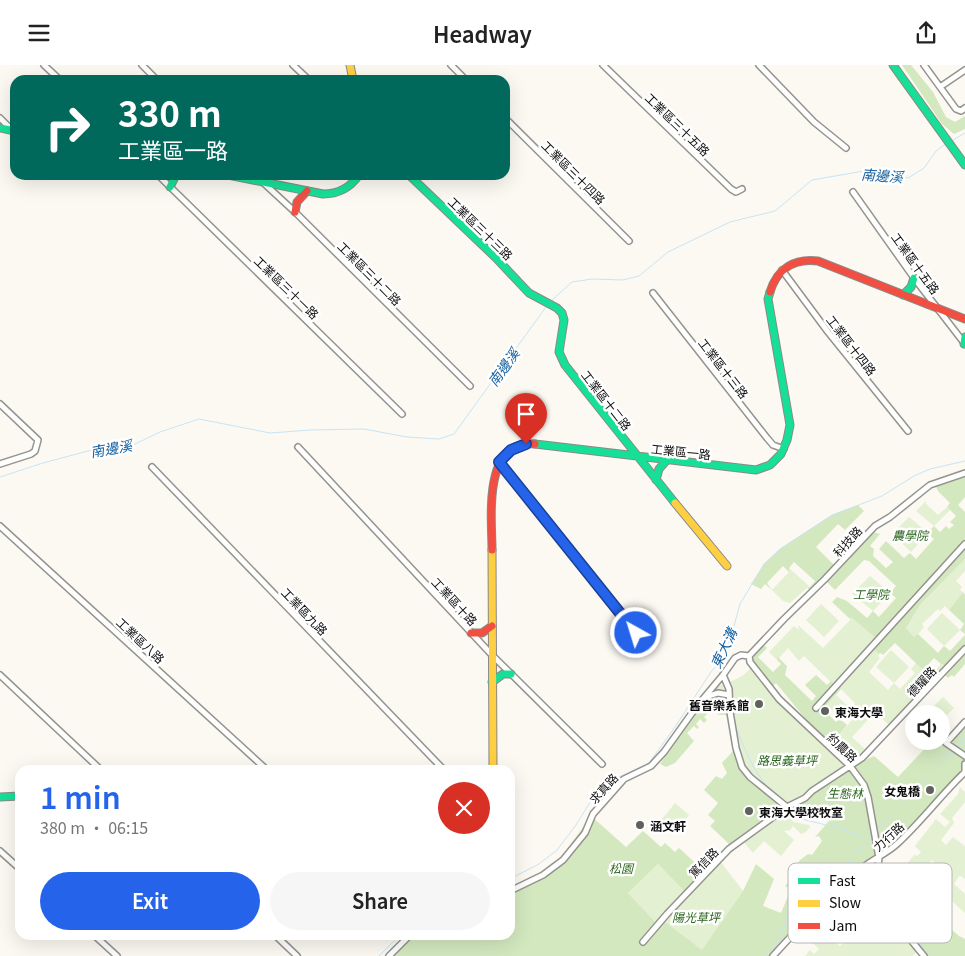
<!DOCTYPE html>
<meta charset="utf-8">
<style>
:root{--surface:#fff;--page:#f6f6f6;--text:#222;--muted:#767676;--accent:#2563eb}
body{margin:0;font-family:Georgia,"Noto Sans TC",serif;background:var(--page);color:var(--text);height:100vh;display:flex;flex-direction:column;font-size:19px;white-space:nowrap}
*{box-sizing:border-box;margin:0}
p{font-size:16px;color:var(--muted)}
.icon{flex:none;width:28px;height:28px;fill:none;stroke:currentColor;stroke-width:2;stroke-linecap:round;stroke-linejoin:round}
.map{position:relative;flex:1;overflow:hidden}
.sheet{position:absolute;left:15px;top:700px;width:500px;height:175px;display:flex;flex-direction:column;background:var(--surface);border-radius:15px;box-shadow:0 5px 20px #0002}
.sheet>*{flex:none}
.banner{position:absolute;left:10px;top:10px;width:500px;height:105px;border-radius:15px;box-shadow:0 5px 20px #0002;background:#00695c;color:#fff;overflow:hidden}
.controls{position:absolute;left:905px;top:640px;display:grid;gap:10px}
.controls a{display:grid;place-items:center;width:45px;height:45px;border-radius:50%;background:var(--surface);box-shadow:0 5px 20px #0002;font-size:25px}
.pin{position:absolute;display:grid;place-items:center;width:42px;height:42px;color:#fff;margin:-51px -21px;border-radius:50% 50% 50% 0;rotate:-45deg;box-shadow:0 0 5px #0007}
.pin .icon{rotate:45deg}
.me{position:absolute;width:55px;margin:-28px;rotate:321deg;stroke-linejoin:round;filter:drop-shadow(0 0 4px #0008)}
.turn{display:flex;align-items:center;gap:18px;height:105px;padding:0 25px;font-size:22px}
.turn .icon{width:65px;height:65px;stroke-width:2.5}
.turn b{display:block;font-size:35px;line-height:42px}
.round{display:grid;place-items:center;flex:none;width:52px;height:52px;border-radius:26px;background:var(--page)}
.head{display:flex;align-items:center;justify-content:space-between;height:85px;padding:0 25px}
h1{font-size:30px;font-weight:600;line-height:38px;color:var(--accent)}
.button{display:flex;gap:10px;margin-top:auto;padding:10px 25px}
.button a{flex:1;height:58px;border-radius:30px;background:var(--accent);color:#fff;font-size:20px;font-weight:600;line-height:58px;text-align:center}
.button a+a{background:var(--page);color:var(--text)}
header{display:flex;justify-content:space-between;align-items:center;height:65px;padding:0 25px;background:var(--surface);font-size:22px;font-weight:600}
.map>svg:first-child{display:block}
.green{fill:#e3f0d1}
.forest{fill:#d3e8bf}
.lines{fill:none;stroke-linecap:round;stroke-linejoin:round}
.stream{stroke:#c8e4f5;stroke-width:1}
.street-casing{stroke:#949390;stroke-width:8}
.fast-casing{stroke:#8b8a86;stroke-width:9}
.slow-casing{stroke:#8b8a86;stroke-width:9}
.jam-casing{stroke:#8b8a86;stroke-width:9}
.street{stroke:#fefefd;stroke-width:5}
.fast{stroke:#16e098;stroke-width:7}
.slow{stroke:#ffcf43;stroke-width:7}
.jam{stroke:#f24e42;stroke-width:7}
.route-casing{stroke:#184099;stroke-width:12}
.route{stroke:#2563eb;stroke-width:9}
.poi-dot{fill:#60605d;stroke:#fff;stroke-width:2}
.labels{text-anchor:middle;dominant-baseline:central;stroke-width:5;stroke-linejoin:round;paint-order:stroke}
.street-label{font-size:12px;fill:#0d0d0d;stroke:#fff}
.park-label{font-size:12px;font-style:italic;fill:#2a651d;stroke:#fff}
.poi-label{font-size:12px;font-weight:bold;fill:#0d0d0d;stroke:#fff;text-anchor:start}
.water-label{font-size:14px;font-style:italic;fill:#1560a0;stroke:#fff}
.key{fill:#fff;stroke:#b6b6b6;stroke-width:1}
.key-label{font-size:14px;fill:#0d0d0d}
</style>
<header><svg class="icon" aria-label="menu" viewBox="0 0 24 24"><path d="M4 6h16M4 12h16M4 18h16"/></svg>Headway<svg class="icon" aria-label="share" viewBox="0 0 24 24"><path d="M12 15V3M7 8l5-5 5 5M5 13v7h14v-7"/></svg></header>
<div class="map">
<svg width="965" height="891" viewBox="0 0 965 891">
<rect width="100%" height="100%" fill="#fbf9f1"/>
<path class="green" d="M926,436V439L938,450L947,442L950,445L934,461L916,446Z
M909,452L928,468L911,487L892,469Z
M965,494V506L956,516L962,522L960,525L963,527L949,545L945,541L940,546L938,544L922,559L924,562L915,573L906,563L920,540Z
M789,503L809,521L790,538L783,536L772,525L789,507Z
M870,511L890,528L873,546L852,529Z
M821,539L839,556L824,572L806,555Z
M942,548L960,565L944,581L927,564Z
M852,553L878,575L872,582L879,589L878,591L880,593L869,607L888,625L894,618L876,602L891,585L909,602L894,618L900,624L915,608L911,604L916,598L929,611L941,599L949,601L891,662L875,647L852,672L868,687L862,693L841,673L833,677L859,647L853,641L855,638L841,624L840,617L836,622L804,591L799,596L788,583L777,595L769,587L794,561L799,565L798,560L823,583Z
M752,598L777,630L823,674L847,703L800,742L832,745L829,750L799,746L793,752V757L809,760L810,762L806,767L801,769L793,761L790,765L784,766L794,775L781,791L764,776L753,788L742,775L783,745L760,723L733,686L726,650L717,621C730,616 748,613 752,598Z
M836,630L850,643L841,654L827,640Z
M943,632L954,643L941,656V649L927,648Z
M960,722L965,727V737L952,753L954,758L941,775L946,780L953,772L965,781V814L961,811H959L954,819L965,829V848L942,827L946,821L930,807L936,799L932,795L917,814L904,803L914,790L917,791L921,787L915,781L936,754L945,762L950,757L940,749L958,729Z
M675,738L689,750L672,770L659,758Z
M879,793L885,838L918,885L913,891H805L810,885L814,889L819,884L806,872L817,861L840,881L847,874L841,868L860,847L855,842L835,864L823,854L842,831L836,825Z
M720,796L743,826L702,886L660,853L655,858L628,828L658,799L686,828Z"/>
<path class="forest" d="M902,0H911L933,27L946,52L955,57L965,51V64L954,69L942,59Z
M965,406V432L958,440L965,447V494L920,540L906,563L914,572L918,569L938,588L944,581L950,586L965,570V599L954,612L952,610L948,613L942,608L948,601L941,599L934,593L923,605L895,578L883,590L881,588L879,589L871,582L878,575L852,553L850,554L832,537L837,532L847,536L867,553L873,546L879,552L896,533L890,528L896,521L869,496L864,495L835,525L825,515L812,528L807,522H810L815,516L794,497L789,503V507L783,501L767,518L772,525L765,519L761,524L751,519L764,499L780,484L832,450L858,440L864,446L845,465L838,459L816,482L836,502L870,466L880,469L870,481L874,484L873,491L886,503L893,497L879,484L886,476L904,493L910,488L916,494L934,474L927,468L934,461L940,467L946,461L949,464L954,460L950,457L956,451L947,442L950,438L938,426L934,417Z
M963,527L965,530V569L960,565L964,559L949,545Z
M763,579L767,583L758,592L773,607L781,599L777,595L778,592L787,601L785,610L812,636L816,631L805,620L816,610L827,620L831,616L836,621L840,617L841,624L823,644L836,657L840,654L847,660L833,677L826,670L823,674L804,654V652L776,618L771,623L752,598L754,591Z
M717,621L726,650H719L712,644L704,652L707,655L704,658L700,654L696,659L699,662L697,664L694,661L687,668L694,676L675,698L666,702L660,699L700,639Z
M965,657V687L962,713L922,756L848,817L773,891H391L412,870H510V829L544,813L561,793L591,751L626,782L643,766L661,782L665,778L675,787L679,783L704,806L729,779L710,761L715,756L708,750L718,738L704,725L716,711L722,714L727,708L722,698L733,686L760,723L784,745L742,775L735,784L686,828L658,799L628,828L655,857L660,853L702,885L743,826L756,799L774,814L763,841L781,848L791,824L785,821L797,807L794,804L800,795L808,789L812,790L822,776L819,771L815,772L830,755L829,750L832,745L791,740L847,703L874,691L898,712L930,678H946Z
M881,805L937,844L943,857L959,871L965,874V891H924L889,845L885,838Z"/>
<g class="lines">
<path class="stream" d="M951,76L965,68
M550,237L572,217L592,214L623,215L639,211L668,187L730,157L775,146L812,115L864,106L908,113L924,103L936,86L947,78
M0,412L43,398L88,386L129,382L160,367L199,354L270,368L310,365L364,364L407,372L439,374L454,369L546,242
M719,598L724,604
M726,607L733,624L732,632
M734,657C743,681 754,708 771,726
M955,683L965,673
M788,744L797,753L839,763L862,772
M876,766L952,686
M510,814L539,799L557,785L576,760L600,721L649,698L675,662L711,607L719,598L731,572L740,539L764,499L780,484L832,450L882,431L914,411L930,404L965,396
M894,835L909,869
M912,872L934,891
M379,891L400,870
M765,891L776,882L790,846L818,817L827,822L873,769"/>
<g class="street-casing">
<path id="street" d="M44,0L60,15
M142,0L157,15
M293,0L309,15
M451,0L466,15
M603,0L731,124L736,127L742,124
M759,0L814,57L846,83
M924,0L956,44L961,46L965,43
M940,22L965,5
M0,53L12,65
M505,53L629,176
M158,110L402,349
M255,110L295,147L470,321
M853,127L914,213L965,279
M782,205L828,267L908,366
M653,228L767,373L773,380L784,384
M0,339L38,375L35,386L31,389L0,399
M298,382L492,590L602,699
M500,397L648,582
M152,402L444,705
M0,461L267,705
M749,591L750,597L779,634L850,701L864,720L868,732L879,793L877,809L883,839L887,846L924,891
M749,591L784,554L825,514L875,461L890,452L930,420L965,408
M0,610L101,705
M723,610L729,624L730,647L736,683L742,702L750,712L787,742
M706,632L718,628L729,630
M816,643L965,479
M965,657L946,678L965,691
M0,786L20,804
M510,826L543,810L563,795L585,768L593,749L624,714L651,701L664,687L697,641L723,610L735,593L741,590L749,591
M94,870L117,891
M275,870L297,891
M643,877L667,849L729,784L787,742L805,733L812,726L862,693L965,584
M389,891L410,870
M773,891C801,860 830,830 862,803C873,794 886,789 897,779C921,757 941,730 965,707V699"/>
</g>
<g class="fast-casing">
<path id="fast" d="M893,0L965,100
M0,63L15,66
M228,110L323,129C339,129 350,123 359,110
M409,110L496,193L529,228L557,243L562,248L564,255L559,287L565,300L675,438
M170,122L176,110
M903,230L911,222L914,213
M964,279L965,272
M535,379L756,405L770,400L781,389L787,375L790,360L768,234L770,227
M656,415L659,404L666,396
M492,617L503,609H511
M0,732L20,731"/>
</g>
<g class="slow-casing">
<path id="slow" d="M350,0L353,15
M675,438L727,501
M492,485L493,705"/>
</g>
<g class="jam-casing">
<path id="jam" d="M295,147L297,137L307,126
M770,227C777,204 794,193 818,196L965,254
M492,485C492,453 482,374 535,379
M471,568H482L492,561"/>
</g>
<use href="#street" class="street"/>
<use href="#fast" class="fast"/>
<use href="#slow" class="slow"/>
<use href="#jam" class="jam"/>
</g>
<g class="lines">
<g class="route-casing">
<path id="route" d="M526,379L511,385L499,397L636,568"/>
</g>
<use href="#route" class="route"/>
</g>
<g class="poi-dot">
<circle cx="759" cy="639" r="5"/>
<circle cx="825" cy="646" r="5"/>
<circle cx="930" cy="725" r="5"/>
<circle cx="749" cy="746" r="5"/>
<circle cx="640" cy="760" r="5"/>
</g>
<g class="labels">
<g class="street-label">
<text transform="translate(678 59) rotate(44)">工業區三十五路</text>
<text transform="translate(574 107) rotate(45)">工業區三十四路</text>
<text transform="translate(481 163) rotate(44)">工業區三十三路</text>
<text transform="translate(916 198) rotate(54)">工業區十五路</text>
<text transform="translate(370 208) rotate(45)">工業區三十二路</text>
<text transform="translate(287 222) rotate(44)">工業區三十一路</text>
<text transform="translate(852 280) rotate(52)">工業區十四路</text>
<text transform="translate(724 303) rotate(52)">工業區十三路</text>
<text transform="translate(607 335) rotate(52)">工業區十二路</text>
<text transform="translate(681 386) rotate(6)">工業區一路</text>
<text transform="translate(847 476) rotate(-48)">科技路</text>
<text transform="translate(455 536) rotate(47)">工業區十路</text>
<text transform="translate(305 546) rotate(46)">工業區九路</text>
<text transform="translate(141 575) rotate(43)">工業區八路</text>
<text transform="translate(921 616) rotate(-47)">德耀路</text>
<text transform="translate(843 682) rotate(44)">約農路</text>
<text transform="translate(603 723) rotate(-48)">求真路</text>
<text transform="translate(888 771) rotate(-42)">力行路</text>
<text transform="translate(703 797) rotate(-46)">篤信路</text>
</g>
<g class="park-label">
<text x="910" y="469">農學院</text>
<text x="871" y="528">工學院</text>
<text x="787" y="694">路思義草坪</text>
<text x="845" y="727">生態林</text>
<text x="621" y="802">松園</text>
<text x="696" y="851">陽光草坪</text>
</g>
<g class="poi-label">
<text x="749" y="639" text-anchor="end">舊音樂系館</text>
<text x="835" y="646">東海大學</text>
<text x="920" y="725" text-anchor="end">女鬼橋</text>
<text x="759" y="746">東海大學校牧室</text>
<text x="650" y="760">涵文軒</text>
</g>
<g class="water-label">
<text transform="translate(882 110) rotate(4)">南邊溪</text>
<text transform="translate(503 302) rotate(-54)">南邊溪</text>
<text transform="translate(111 383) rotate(-10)">南邊溪</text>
<text transform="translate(723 583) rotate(-65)">東大溝</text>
</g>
</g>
<rect x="788" y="798" width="164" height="80" rx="8" class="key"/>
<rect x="798" y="813" width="22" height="6" fill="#16e098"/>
<rect x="798" y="835" width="22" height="7" fill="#ffcf43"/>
<rect x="798" y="858" width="22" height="6" fill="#f24e42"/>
<g class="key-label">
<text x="829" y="821">Fast</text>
<text x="829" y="843">Slow</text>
<text x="829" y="866">Jam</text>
</g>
</svg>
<div class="controls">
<a><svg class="icon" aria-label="sound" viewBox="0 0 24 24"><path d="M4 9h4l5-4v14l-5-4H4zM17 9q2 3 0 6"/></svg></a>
</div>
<div class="pin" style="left:526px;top:379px;background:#d93025"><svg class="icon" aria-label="arrive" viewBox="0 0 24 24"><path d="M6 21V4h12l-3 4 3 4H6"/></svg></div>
<svg class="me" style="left:636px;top:568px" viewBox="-20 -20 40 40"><circle r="17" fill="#2563eb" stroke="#fff" stroke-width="3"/><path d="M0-11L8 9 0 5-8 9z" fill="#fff"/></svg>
<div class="banner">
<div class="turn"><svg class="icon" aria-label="right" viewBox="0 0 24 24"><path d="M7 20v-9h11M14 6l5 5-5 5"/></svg><div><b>330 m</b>工業區一路</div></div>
</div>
<section class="sheet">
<div class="head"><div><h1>1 min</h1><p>380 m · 06:15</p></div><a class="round" style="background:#d93025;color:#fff"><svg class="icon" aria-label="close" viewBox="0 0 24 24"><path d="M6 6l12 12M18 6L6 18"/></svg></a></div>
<div class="button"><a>Exit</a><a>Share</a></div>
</section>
</div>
